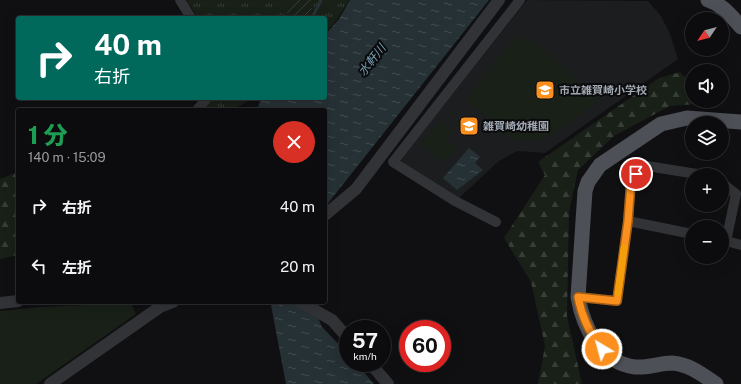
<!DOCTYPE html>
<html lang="ja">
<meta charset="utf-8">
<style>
:root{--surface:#0c0c0e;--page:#1a1a1c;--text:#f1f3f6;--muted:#9a9b9e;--line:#2c2c2e}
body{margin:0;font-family:"Public Sans","Noto Sans JP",sans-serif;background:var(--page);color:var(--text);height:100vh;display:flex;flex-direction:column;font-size:15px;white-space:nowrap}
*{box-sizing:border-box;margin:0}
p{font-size:13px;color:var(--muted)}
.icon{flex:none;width:22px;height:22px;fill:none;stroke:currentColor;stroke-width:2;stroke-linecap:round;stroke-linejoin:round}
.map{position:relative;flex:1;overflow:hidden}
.details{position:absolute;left:16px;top:108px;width:311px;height:196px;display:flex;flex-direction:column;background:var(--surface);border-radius:4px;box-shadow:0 4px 16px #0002,0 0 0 1px var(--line)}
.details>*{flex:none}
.top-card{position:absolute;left:16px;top:16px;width:311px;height:84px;border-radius:4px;box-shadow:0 4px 16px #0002,0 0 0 1px var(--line);background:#00695c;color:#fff;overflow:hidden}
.needle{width:26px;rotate:235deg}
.controls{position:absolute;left:685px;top:12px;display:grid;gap:8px}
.controls a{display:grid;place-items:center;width:44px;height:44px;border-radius:50%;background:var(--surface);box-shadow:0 4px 16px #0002,0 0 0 1px var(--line);font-size:20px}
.speed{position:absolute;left:339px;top:320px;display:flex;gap:8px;font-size:20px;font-weight:700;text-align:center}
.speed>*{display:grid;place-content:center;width:52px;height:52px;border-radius:50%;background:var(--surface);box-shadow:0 4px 16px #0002,0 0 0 1px var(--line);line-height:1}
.speed small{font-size:10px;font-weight:400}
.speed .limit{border:6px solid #d22;background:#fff;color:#111}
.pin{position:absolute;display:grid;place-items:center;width:34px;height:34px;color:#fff;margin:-17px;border:2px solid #fff;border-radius:50%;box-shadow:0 1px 4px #0007}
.me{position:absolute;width:44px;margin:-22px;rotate:323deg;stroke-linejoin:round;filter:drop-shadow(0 0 3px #0008)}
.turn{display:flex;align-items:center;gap:14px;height:84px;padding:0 12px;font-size:18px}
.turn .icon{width:52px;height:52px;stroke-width:2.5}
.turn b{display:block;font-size:28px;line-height:34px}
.round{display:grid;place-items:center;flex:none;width:42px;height:42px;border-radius:21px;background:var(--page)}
.head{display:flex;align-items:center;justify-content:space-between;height:68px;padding:0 12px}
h1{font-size:24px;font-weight:800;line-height:30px;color:#1e9e55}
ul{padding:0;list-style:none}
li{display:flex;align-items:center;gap:12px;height:60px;padding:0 12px}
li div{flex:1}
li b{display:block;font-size:15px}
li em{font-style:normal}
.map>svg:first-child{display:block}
.built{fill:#1c1d1f}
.grass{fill:#182018}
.forest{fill:url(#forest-firs)}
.park{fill:url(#park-tufts)}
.garden{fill:url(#garden-furrows)}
.water{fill:url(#water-ripples)}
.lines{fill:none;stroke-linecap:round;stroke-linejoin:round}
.stream{stroke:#263136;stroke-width:3}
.minor{stroke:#313337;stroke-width:10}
.tertiary{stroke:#313337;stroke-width:12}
.primary{stroke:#4d5056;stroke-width:15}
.route-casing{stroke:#a35e14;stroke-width:10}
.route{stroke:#fb901f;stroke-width:7}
.slow{stroke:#f59e0b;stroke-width:7}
.labels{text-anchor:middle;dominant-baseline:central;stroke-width:4;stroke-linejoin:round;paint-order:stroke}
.poi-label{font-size:11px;font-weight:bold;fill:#a1a9b3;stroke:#0b0b0d;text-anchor:start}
.water-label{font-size:12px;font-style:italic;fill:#759eb1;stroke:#0b0b0d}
</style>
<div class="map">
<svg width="741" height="384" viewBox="0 0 741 384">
<defs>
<pattern id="forest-firs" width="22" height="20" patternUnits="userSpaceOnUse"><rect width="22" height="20" fill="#182018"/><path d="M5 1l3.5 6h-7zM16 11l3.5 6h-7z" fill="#363e37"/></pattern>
<pattern id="park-tufts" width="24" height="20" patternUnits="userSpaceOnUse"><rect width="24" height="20" fill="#182018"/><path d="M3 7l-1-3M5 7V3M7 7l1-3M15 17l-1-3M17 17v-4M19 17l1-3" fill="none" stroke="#363e37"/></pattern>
<pattern id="garden-furrows" width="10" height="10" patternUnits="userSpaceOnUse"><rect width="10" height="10" fill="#182018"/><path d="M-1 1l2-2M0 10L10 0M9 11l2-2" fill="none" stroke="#363e37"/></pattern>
<pattern id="water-ripples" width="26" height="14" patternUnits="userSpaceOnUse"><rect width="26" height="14" fill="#263136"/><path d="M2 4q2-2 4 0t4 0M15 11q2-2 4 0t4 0" fill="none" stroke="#424c51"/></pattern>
</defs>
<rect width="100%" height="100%" fill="#101012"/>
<path class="built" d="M527,0L648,1L661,16L670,34L678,59L545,153L517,151L499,161L458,199L400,160Z"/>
<path class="grass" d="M531,38L599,101L544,140L510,139L466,99L514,39Z
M441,121L453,132L447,140L456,148L443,163L421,144Z
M131,303L136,314L36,384H0V311L41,307Z"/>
<path class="forest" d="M680,72L692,84V101H708L711,103L670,106L614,136L578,170L569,212L567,316L582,384H538L545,346L531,282L504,238L545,175L538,162L659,78Z
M18,172V255L0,259V179Z"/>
<path class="park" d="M188,0H349L338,18L325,34V18H198L187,1Z
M213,98H253L232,110H203Z"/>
<path class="garden" d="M294,0H315L308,18H291L284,8Z"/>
<path class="water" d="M350,0H489L325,207V110H257L260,101L265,98H325V35L339,19Z
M469,148L480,157L475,163L483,170L457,190L443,178Z
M268,302H311L322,327L348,354V363H356L374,384H286L271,305Z"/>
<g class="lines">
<path class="stream" d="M313,16L321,0"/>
<path class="minor" d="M180,0L191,18
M197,110L207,98
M722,183L736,194L726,241
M628,221L631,182L641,165L703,175
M496,222L455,201L393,162L520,0
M722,240L741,245
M578,297L617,301L628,221L692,234"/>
<path class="tertiary" d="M325,215L356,189L499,0
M300,302L332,320L348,338
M0,303L18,301
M370,363L388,384
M50,384L160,307L173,302"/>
<path class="primary" d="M708,0C723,5 731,16 741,27
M716,384C703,375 689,364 672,363C660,363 648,368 635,367C601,363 583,327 578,297L585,191L588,182L600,165L661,124L687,118L741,122"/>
</g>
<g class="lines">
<g class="route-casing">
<path id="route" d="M602,349C589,333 582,318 578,297L617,301L628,221L631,182L636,174"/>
</g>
<use href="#route" class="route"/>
<path class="slow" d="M618,293L624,248"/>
</g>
<defs>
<g id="school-square" transform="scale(1)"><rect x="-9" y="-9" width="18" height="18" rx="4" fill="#fb901f" stroke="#0b0b0d"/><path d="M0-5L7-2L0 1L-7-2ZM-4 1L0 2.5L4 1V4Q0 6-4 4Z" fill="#fff"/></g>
</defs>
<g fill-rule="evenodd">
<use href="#school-square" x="545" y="90"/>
<use href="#school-square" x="469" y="126"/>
</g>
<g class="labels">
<g class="poi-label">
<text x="559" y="90">市立雑賀崎小学校</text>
<text x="483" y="126">雑賀崎幼稚園</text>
</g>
<g class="water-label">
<text transform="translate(372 60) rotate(-52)">水軒川</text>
</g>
</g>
</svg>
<div class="controls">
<a><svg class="needle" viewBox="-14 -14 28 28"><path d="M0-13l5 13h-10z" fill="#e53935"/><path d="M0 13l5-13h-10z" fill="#9a9b9e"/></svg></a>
<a><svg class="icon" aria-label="sound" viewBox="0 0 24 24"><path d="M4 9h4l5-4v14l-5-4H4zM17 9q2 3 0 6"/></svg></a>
<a><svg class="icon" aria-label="layers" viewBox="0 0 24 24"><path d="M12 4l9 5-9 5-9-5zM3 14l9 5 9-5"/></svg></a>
<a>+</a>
<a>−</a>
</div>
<div class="speed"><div>57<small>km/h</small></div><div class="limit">60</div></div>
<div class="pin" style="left:636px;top:174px;background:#d93025"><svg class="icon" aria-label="arrive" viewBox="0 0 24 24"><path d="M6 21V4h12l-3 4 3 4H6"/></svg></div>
<svg class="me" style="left:602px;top:349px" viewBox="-20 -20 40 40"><circle r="17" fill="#fb901f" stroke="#fff" stroke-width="3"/><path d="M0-11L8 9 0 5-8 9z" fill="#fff"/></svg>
<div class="top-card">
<div class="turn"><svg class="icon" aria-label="right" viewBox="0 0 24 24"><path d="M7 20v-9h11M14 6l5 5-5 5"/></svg><div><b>40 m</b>右折</div></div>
</div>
<section class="details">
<div class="head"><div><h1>1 分</h1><p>140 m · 15:09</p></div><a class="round" style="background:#d93025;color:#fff"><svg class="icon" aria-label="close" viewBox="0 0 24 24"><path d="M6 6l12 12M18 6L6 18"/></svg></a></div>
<ul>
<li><svg class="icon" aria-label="right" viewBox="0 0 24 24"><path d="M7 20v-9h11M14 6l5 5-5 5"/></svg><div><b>右折</b></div><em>40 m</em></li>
<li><svg class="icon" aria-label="left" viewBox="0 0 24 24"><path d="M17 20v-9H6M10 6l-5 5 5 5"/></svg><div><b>左折</b></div><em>20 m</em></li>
</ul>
</section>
</div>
